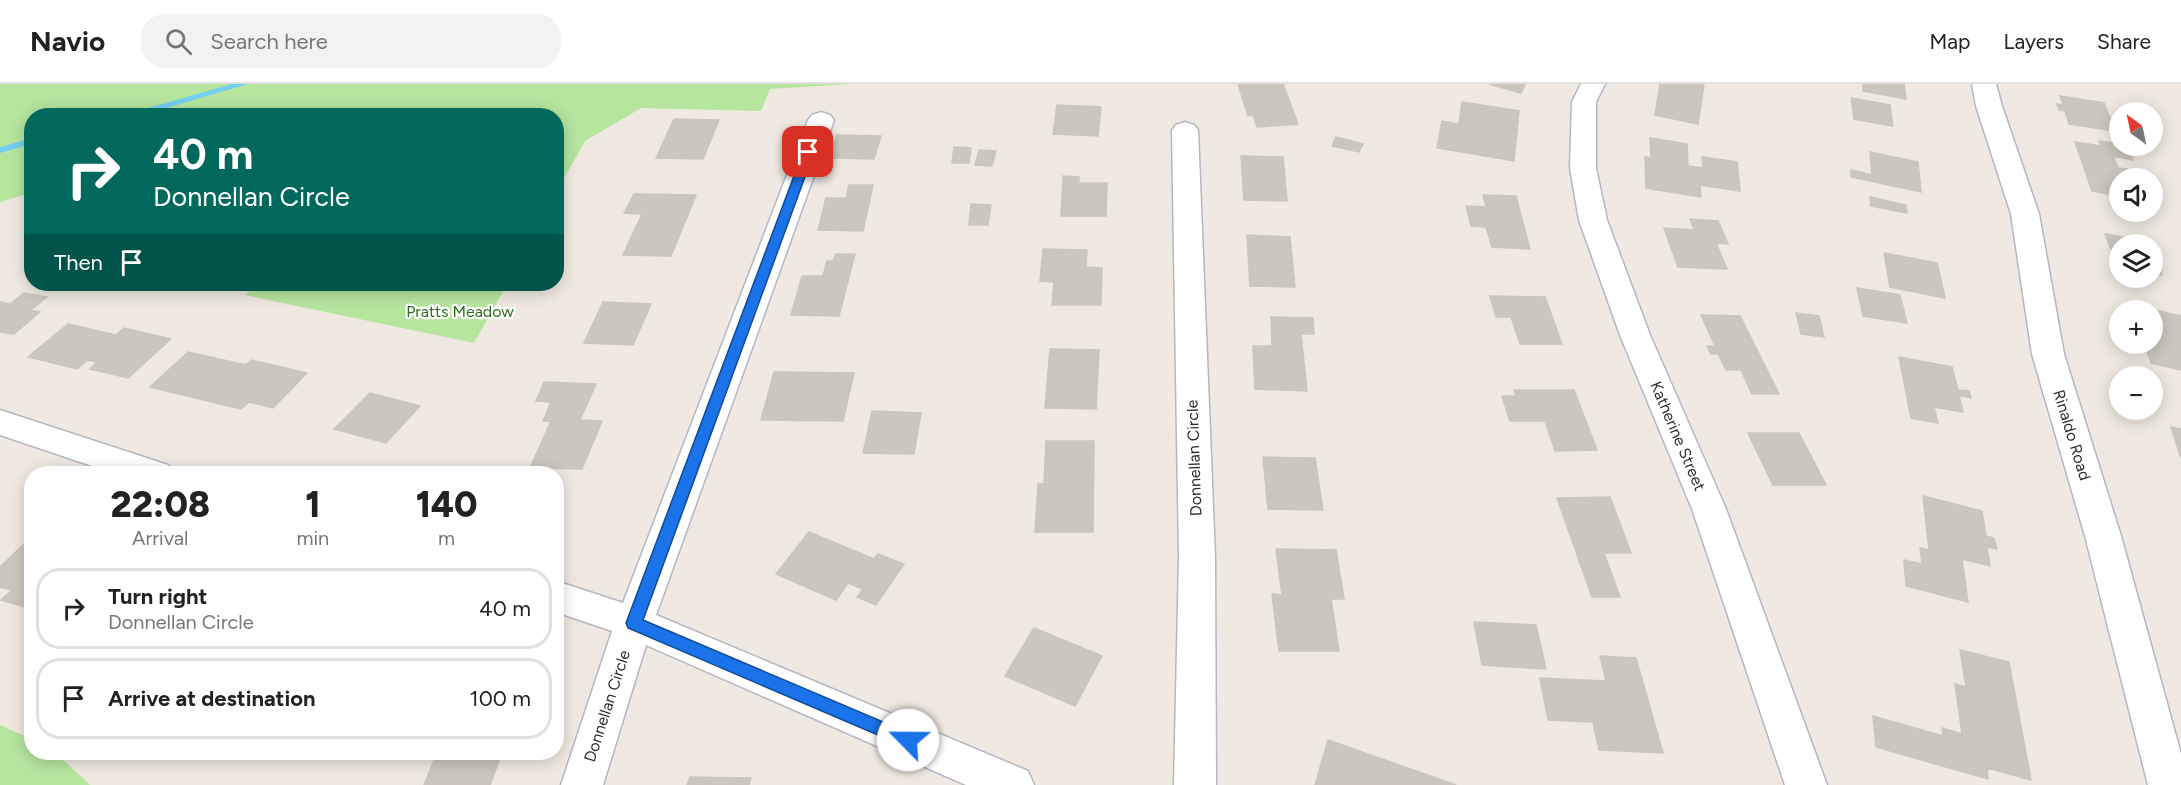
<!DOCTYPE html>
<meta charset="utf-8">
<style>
:root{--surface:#fff;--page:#f2f2f2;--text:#222;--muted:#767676;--line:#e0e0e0}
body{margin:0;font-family:Figtree,sans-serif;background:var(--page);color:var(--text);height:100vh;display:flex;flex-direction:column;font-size:22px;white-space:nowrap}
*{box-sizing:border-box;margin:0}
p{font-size:20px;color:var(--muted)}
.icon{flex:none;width:33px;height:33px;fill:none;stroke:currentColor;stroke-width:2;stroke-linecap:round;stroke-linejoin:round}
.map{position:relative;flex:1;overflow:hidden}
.drawer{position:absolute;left:24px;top:382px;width:540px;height:294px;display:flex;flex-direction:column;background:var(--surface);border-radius:24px;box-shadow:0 3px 15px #0003}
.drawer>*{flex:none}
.guide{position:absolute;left:24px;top:24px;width:540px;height:183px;border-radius:24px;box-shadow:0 3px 15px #0003;background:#00695c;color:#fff;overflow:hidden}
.needle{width:39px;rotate:327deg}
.buttons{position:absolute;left:2109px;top:18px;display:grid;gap:12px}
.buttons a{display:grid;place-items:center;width:54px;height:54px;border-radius:50%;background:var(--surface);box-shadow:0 3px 15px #0003;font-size:30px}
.pin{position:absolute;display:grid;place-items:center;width:51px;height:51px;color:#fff;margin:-26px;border-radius:12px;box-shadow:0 3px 9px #0006}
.me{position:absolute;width:66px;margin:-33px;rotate:293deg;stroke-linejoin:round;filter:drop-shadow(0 0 4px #0008)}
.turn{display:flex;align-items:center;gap:21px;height:126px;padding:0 30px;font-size:27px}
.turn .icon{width:78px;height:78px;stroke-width:2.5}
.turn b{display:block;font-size:42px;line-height:51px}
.then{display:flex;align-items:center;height:57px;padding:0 30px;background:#0003;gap:12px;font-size:22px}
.eta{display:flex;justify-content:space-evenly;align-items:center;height:102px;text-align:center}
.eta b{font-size:36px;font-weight:800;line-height:42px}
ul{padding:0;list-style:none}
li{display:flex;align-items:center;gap:18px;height:81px;margin:0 12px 9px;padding:0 18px;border:3px solid var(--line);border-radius:24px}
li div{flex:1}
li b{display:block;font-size:22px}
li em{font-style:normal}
header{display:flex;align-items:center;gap:36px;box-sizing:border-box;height:84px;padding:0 30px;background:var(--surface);border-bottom:2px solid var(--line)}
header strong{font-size:28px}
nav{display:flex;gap:33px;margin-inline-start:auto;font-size:21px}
.search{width:420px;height:54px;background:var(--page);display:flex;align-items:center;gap:15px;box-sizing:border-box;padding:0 21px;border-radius:24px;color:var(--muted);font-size:22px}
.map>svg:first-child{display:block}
.green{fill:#b6e59e}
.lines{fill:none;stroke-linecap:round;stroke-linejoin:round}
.stream{fill:#75cff0;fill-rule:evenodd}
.building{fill:#cbc7bf;stroke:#cbc5ba;stroke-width:1.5}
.street-casing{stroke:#b4b7c1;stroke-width:3}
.street{fill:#fff;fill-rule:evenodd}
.route{fill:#1a73e8;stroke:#114b97;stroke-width:1.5}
.labels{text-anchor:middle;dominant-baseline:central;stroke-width:4.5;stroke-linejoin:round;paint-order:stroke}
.park-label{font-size:16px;fill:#2c6e1b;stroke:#fff}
.street-label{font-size:16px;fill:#2e2e2e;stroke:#fff}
</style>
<header>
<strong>Navio</strong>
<div class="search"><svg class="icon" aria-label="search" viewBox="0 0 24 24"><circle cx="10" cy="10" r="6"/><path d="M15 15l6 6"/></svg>Search here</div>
<nav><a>Map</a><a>Layers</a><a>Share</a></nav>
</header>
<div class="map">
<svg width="2181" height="701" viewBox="0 0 2181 701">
<rect width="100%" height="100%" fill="#efe9e1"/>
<path class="green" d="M0,0H849L770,5L761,27L641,24L585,57L562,98L557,131L556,32H32L31,109L0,118Z
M258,200H507L474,259L245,211Z
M0,641L31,655L32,669H56L90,701H0Z"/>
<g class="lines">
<path class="stream" d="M232,0H248L139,32H120Z
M32,54V60L0,69V63Z"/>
</g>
<path class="building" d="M1238,0H1283L1298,40L1257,43L1253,31L1248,32Z
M1489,0H1525L1521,9Z
M1660,0H1704L1698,40L1655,31Z
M1863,0H1904L1906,15L1863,7Z
M2060,12L2104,19L2115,47L2069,40L2065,27L2059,26L2057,20L2063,21Z
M1851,14L1890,21L1893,42L1854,35Z
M1462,18L1519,27L1514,77L1437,64L1442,37L1459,40Z
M1057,21L1101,23L1098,52L1053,50Z
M674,35L719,36L703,75L656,74Z
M837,51L881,52L874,75L829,74Z
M1336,53L1363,60L1359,68L1332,62Z
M1650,54L1687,60L1688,82L1703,84L1702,73L1737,78L1740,107L1700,101L1701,113L1646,104L1645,73L1651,74Z
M2099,57L2112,59L2114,64L2130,67L2133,76L2113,72L2118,84L2127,85L2130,94H2120V112L2092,107L2075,58L2101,62Z
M954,63L971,64L969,79H952Z
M979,66L996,67L992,82L975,81Z
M1870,68L1918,78L1921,108L1851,93V86L1872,91Z
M1241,72L1283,73L1287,117L1244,116Z
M1063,92L1079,93V99H1107L1106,132H1061Z
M849,101H873L863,147L818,146L826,114H846Z
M634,110L696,111L671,172L623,171L642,130L624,129Z
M1483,111L1516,112L1530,165L1492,163L1486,143L1471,142L1466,122L1486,123Z
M1870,113L1906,121L1907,129L1871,122Z
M971,120L991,121L988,141H969Z
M1690,135L1718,137L1728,160L1716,159L1727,185L1678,183L1664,144L1694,146Z
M2105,150L2148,157L2149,160H2120L2118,183Z
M1247,151L1290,153L1295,203L1250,202Z
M1043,165L1087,166L1086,183L1102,184L1101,221H1052L1054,198L1040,197Z
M2152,168L2162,191L2152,189Z
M1884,169L1937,179L1945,214L1890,203Z
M836,170H855L839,232L791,231L802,192H823L827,177H833Z
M1857,204L1900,211L1907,239L1863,232Z
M24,209L47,213L31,226L40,228L14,250L0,248V218L10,220Z
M1490,212L1545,213L1562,260H1520L1511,233H1496Z
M603,218L651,220L633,261L584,259Z
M2159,227L2181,232V286L2151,279L2145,260H2152V240L2165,243Z
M1796,229L1819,232L1824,253L1801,250Z
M1701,231L1740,232L1779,310H1752L1741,286H1726L1718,270H1711L1707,262H1715Z
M1271,233L1313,234L1314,250H1301L1307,307L1255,305L1253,262H1272Z
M68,240L116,251L124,244L171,255L128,294L90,285L97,278L88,276L77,285L28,273Z
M1050,265L1099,266L1096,325L1045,324Z
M188,268L246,281L251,276L307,289L273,324L249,318L241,325L150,303Z
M1899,273L1952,283L1958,306L1969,307L1971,314L1959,311L1963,328L1934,323L1938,339L1911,334Z
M774,288L854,289L843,337L761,336Z
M544,298L596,300L580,336L602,337L582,385L530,384L551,337H543L551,318L536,317Z
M1514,306H1574L1597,366L1555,367L1545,337H1510L1502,312H1516Z
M370,309L420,322L386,359L334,345Z
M872,327L921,329L914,370L863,369Z
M2171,343L2181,345V374Z
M1748,349H1799L1826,401H1773Z
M1046,357H1094L1093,448H1035L1038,400H1044Z
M1263,373L1315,374L1323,426L1268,425Z
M1923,412L1982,427L1986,452L1994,454L1997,465L1987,463L1990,482L1962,475L1968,518L1906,502L1904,476L1922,480L1920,464L1929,466Z
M1610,413L1631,469H1604L1620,513H1592L1557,414Z
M809,448L874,475L878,470L904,480L876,521L857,513L863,505L848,499L836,516L776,490Z
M27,457L32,458V525L1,516L12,506L0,503V483Z
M1276,465L1336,466L1344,515H1331L1339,567H1279L1272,510L1282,511Z
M1474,538L1536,541L1546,585L1482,581Z
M1034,544L1102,572L1075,622L1005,592Z
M1960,566L2009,578L2031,696L1987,684L1988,695L1876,663L1873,632L1943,652L1942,644L1962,650L1955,600L1966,603Z
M1600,572L1636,574L1663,669L1599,666L1593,638L1548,636L1540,594L1606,597Z
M1328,656L1456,701H1315Z
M437,669H502L490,701H424Z
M690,693L751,694L749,701H687Z"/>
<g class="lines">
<g class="street-casing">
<path id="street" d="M1581,0H1605L1596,18V84L1607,136L1650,251L1726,425L1827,701H1785L1692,425L1620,251L1579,136L1570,84L1572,18Z
M1972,0H1996L2002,22L2039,130L2064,270L2121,452L2181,670V701H2148L2085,452L2032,270L2011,130L1976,22Z
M821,28L830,31L834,36L656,531L1028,687L1034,701H966L646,561L603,701H561L612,547L556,528V497L623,519L808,36L812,31Z
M1185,38L1194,41L1198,46L1215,473L1216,701H1174L1179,473L1172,46L1176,41Z
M0,326L168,381L173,390H116L0,351Z"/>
</g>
<use href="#street" class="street"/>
</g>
<path class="route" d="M808,65L814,68L643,536L914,651L916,656L914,661L908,664L628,544L626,539L803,68Z"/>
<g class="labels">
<g class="park-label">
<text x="460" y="227">Pratts Meadow</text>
</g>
<g class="street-label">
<text transform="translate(2072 351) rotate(73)">Rinaldo Road</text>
<text transform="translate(1678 352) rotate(67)">Katherine Street</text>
<text transform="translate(1194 374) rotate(-92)">Donnellan Circle</text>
<text transform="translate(607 622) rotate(-72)">Donnellan Circle</text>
</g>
</g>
</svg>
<div class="buttons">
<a><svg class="needle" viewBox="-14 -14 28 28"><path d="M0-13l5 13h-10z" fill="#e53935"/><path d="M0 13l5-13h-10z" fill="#767676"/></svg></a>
<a><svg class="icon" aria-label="sound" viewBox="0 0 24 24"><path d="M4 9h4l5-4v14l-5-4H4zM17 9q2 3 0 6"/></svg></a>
<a><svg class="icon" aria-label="layers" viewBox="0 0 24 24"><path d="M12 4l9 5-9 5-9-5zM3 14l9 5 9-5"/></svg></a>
<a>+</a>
<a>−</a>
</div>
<div class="pin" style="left:808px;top:68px;background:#d93025"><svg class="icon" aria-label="arrive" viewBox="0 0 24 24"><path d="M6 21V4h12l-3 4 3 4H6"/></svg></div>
<svg class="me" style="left:908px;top:656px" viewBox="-20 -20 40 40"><circle r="19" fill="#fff"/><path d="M0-13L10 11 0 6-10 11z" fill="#1a73e8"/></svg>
<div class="guide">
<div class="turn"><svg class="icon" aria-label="right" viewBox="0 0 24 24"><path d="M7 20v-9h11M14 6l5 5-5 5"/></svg><div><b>40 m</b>Donnellan Circle</div></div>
<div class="then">Then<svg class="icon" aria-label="arrive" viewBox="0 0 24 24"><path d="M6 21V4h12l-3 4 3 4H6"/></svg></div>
</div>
<section class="drawer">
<div class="eta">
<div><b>22:08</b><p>Arrival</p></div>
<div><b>1</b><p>min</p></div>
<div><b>140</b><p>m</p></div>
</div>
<ul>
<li><svg class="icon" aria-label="right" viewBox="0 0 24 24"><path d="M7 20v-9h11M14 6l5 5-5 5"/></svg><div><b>Turn right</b><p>Donnellan Circle</p></div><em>40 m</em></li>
<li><svg class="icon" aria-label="arrive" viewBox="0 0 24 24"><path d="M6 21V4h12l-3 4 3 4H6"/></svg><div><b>Arrive at destination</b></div><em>100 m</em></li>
</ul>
</section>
</div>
